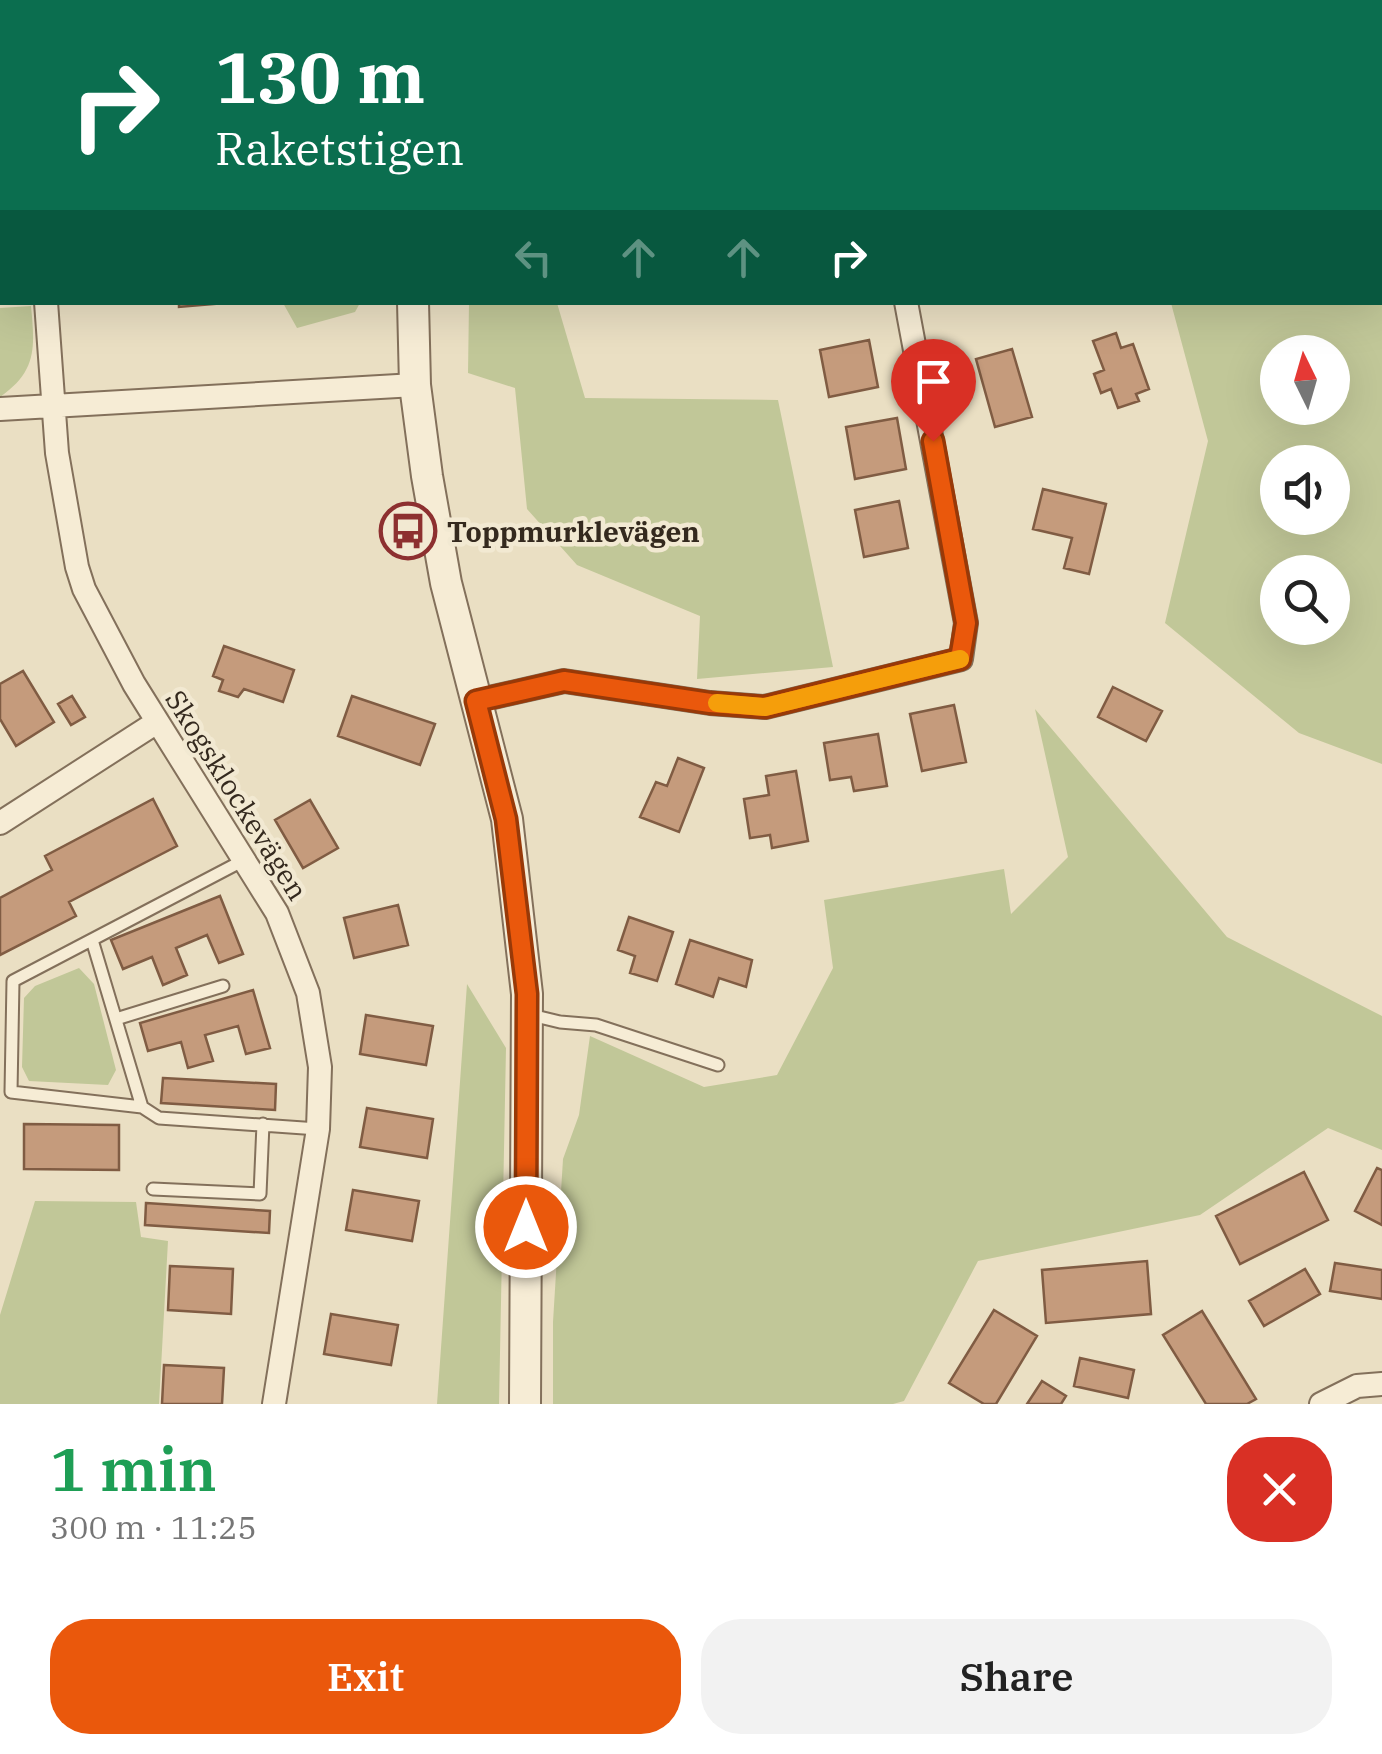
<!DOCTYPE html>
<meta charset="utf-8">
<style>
:root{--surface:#fff;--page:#f2f2f2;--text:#222;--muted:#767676;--accent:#ea580c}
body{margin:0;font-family:"IBM Plex Serif",serif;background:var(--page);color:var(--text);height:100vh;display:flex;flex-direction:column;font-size:38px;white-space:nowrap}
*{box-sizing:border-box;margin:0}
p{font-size:32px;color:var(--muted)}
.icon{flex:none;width:55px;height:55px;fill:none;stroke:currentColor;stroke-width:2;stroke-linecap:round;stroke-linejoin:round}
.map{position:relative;height:1404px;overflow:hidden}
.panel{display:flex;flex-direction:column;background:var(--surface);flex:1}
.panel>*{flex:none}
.top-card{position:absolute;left:0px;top:0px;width:1382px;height:305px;box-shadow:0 10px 40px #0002;background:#0b6e4f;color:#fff;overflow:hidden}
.needle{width:65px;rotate:355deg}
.controls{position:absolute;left:1260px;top:335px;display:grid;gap:20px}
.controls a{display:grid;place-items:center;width:90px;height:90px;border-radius:50%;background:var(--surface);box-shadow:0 10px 40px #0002;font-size:50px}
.pin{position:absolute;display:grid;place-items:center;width:85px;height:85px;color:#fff;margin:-102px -42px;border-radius:50% 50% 50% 0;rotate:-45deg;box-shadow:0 0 10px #0007}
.pin .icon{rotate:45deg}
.me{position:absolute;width:110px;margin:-55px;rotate:0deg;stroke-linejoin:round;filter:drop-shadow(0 0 8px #0008)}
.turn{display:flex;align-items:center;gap:35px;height:210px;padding:0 50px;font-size:45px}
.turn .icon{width:130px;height:130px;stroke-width:2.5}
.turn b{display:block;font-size:70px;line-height:85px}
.lanes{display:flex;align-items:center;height:95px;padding:0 50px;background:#0003;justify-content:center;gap:50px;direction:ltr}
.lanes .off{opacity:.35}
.round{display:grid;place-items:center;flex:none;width:105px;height:105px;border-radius:40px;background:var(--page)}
.overview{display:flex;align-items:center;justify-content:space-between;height:170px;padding:0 50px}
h1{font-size:60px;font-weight:600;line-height:75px;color:#1e9e55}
.button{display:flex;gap:20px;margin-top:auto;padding:20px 50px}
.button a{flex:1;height:115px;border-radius:40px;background:var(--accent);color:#fff;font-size:40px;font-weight:600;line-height:115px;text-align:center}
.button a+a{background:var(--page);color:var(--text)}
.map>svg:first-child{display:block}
.green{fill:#c1c798;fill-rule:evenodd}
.building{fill:#c59b7c;stroke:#805c43;stroke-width:2.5}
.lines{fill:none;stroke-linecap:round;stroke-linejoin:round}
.service-casing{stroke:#83705b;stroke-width:15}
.minor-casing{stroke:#83705b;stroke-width:26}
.tertiary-casing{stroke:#83705b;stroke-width:34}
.service{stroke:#f6ecd5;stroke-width:11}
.minor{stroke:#f6ecd5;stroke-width:22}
.tertiary{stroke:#f6ecd5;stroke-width:30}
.route-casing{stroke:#983908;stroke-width:25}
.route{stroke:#ea580c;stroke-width:18}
.slow{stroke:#f59e0b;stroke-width:18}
.labels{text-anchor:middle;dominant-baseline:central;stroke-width:9;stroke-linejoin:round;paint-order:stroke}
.poi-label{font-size:28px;font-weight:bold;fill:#34291e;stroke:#f2e9d2;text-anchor:start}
.street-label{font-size:28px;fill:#34291e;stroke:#f2e9d2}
</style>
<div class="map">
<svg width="1382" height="1404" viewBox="0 0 1382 1404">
<rect width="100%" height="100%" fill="#eadfc3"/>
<path class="green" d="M465,0H798L799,2H465Z
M1138,0H1382V764L1299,733L1165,623L1208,441L1171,303L1380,302V2ZM1278,352H1332V408H1278ZM1332,462V518H1278V462ZM1332,572V628H1278V572Z
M283,303H360L355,312L297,328Z
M469,303H557L585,398L778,400L833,667L697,679L700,616L577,565L527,509L515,388L468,373Z
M31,306C35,348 37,371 0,397V308Z
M1035,709L1227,937L1382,1016V1150L1328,1128L1200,1215L978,1261L904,1401L893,1404H553V1322L563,1159L579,1115L590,1036L704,1087L777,1075L833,968L824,900L1004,869L1011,914L1068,857Z
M79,968L94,984L116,1070L108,1085L29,1081L22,1067L24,998L35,986Z
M467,984L506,1048L499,1404H437Z
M35,1201L136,1202L141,1237L168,1241L159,1404H0V1315Z"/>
<path class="building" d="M179,302H237L179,307Z
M1116,333L1121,348L1133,344L1149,389L1136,394L1139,401L1118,408L1111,389L1101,393L1094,374L1104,370L1093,341Z
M869,340L878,387L829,397L820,350Z
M1012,349L1032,417L995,427L976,359Z
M897,418L906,469L855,479L846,427Z
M1043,489L1106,504L1089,574L1064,568L1072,538L1033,529Z
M899,501L908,548L864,557L855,510Z
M224,646L294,670L283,702L244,689L238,697L219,691L223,680L213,676Z
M23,671L54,722L16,746L0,719V684Z
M1113,687L1162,711L1146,741L1098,717Z
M72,696L85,717L71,725L58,704Z
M352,696L435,724L420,765L338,736Z
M954,705L966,762L922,771L910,714Z
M878,734L887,786L854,791L851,777L830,780L824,743Z
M678,758L704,768L679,832L640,817L656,782L667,786Z
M796,771L808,841L772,848L770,835L750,838L744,799L769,795L766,776Z
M153,799L177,846L69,902L76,916L0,955V898L52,870L45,856Z
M310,800L338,848L303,868L275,820Z
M220,896L243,954L219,963L207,935L176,948L187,975L163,985L152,957L123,969L111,940Z
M398,905L408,945L354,958L344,918Z
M629,917L673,932L657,981L630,973L635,956L618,950Z
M690,940L752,960L746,987L719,978L713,997L676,984Z
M253,990L270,1048L246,1054L238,1026L205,1035L213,1061L188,1068L181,1042L148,1051L140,1023Z
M366,1015L433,1026L426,1065L360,1054Z
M163,1078L276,1084L275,1110L161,1103Z
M367,1108L433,1119L427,1158L360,1147Z
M24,1124L119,1125V1170L24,1169Z
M1377,1168L1382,1170V1225L1355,1211Z
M1304,1172L1328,1220L1240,1264L1216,1216Z
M353,1190L419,1201L412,1241L346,1230Z
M146,1203L270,1211L269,1233L145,1225Z
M1147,1261L1151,1314L1046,1323L1042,1270Z
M1335,1263L1382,1270V1299L1330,1291Z
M170,1266L233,1269L231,1314L168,1310Z
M1305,1269L1320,1294L1264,1326L1249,1301Z
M994,1310L1037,1336L996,1404H984L949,1383Z
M1202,1311L1256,1399L1247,1404H1206L1163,1335Z
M331,1314L398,1325L391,1365L324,1354Z
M1080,1358L1134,1370L1128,1398L1074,1386Z
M164,1365L224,1368L222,1404H162Z
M1042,1381L1066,1396L1061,1404H1027Z"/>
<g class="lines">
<g class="service-casing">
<path id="service" d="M0,177H2
M246,859L13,981L11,1092L142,1107L159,1118L318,1129
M92,940L142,1107
M531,1015L560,1022L596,1025L718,1065
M116,1019L223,986
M153,1189L260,1194L263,1124"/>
</g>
<g class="minor-casing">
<path id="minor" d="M24,0V2
M46,302L57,453L77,567L84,589L134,684L277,913L308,993L320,1067L318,1129L274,1404
M0,409L415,385
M476,701L564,681L710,703L765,707L961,659L966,623L906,302
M0,823L157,722
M1321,1404L1357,1386L1382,1384"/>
</g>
<g class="tertiary-casing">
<path id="tertiary" d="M412,2V0
M413,302L415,385L427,476L446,583L507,819L527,994L525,1404"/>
</g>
<use href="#service" class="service"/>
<use href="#minor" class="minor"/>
<use href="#tertiary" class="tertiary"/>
</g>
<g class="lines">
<g class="route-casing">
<path id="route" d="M526,1227L527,994L506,819L476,701L564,681L710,703L765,707L960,659L966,623L933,441"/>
</g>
<use href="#route" class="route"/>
<path class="slow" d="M717,703L765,707L960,659"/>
</g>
<defs>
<g id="bus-ring" transform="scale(2.875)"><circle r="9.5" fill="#f2e9d2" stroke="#8d3030" stroke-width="1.5"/><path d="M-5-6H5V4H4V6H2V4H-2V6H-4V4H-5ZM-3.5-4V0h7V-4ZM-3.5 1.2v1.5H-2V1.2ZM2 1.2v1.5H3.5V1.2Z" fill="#8d3030"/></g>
</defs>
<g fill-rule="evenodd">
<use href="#bus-ring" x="408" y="531"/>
</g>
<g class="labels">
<g class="poi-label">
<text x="447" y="531">Toppmurklevägen</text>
</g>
<g class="street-label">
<text transform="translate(237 795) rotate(58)">Skogsklockevägen</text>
</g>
</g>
</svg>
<div class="controls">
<a><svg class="needle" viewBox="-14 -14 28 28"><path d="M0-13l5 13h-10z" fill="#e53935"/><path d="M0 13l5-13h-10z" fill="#767676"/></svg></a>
<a><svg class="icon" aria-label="sound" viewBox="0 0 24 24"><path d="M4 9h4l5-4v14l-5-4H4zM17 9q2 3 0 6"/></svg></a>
<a><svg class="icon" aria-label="search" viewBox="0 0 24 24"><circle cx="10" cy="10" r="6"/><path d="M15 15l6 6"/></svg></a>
</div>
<div class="pin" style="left:933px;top:441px;background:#d93025"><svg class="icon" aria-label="arrive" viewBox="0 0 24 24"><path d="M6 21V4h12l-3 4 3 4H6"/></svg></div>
<svg class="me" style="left:526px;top:1227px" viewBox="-20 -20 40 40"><circle r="17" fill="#ea580c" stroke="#fff" stroke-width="3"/><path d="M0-11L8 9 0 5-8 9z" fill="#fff"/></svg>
<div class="top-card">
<div class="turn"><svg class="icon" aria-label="right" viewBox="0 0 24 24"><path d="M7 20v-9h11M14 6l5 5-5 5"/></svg><div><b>130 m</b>Raketstigen</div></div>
<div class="lanes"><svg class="icon off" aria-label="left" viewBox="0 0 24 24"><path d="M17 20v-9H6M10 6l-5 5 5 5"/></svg><svg class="icon off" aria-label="ahead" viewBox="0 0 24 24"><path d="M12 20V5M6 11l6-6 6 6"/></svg><svg class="icon off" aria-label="ahead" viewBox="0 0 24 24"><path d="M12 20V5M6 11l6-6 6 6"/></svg><svg class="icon" aria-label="right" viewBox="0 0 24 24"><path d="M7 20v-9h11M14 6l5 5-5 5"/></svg></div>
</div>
</div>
<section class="panel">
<div class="overview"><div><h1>1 min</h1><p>300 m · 11:25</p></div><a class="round" style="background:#d93025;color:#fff"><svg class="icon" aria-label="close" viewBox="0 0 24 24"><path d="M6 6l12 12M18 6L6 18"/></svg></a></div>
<div class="button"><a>Exit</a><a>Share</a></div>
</section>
